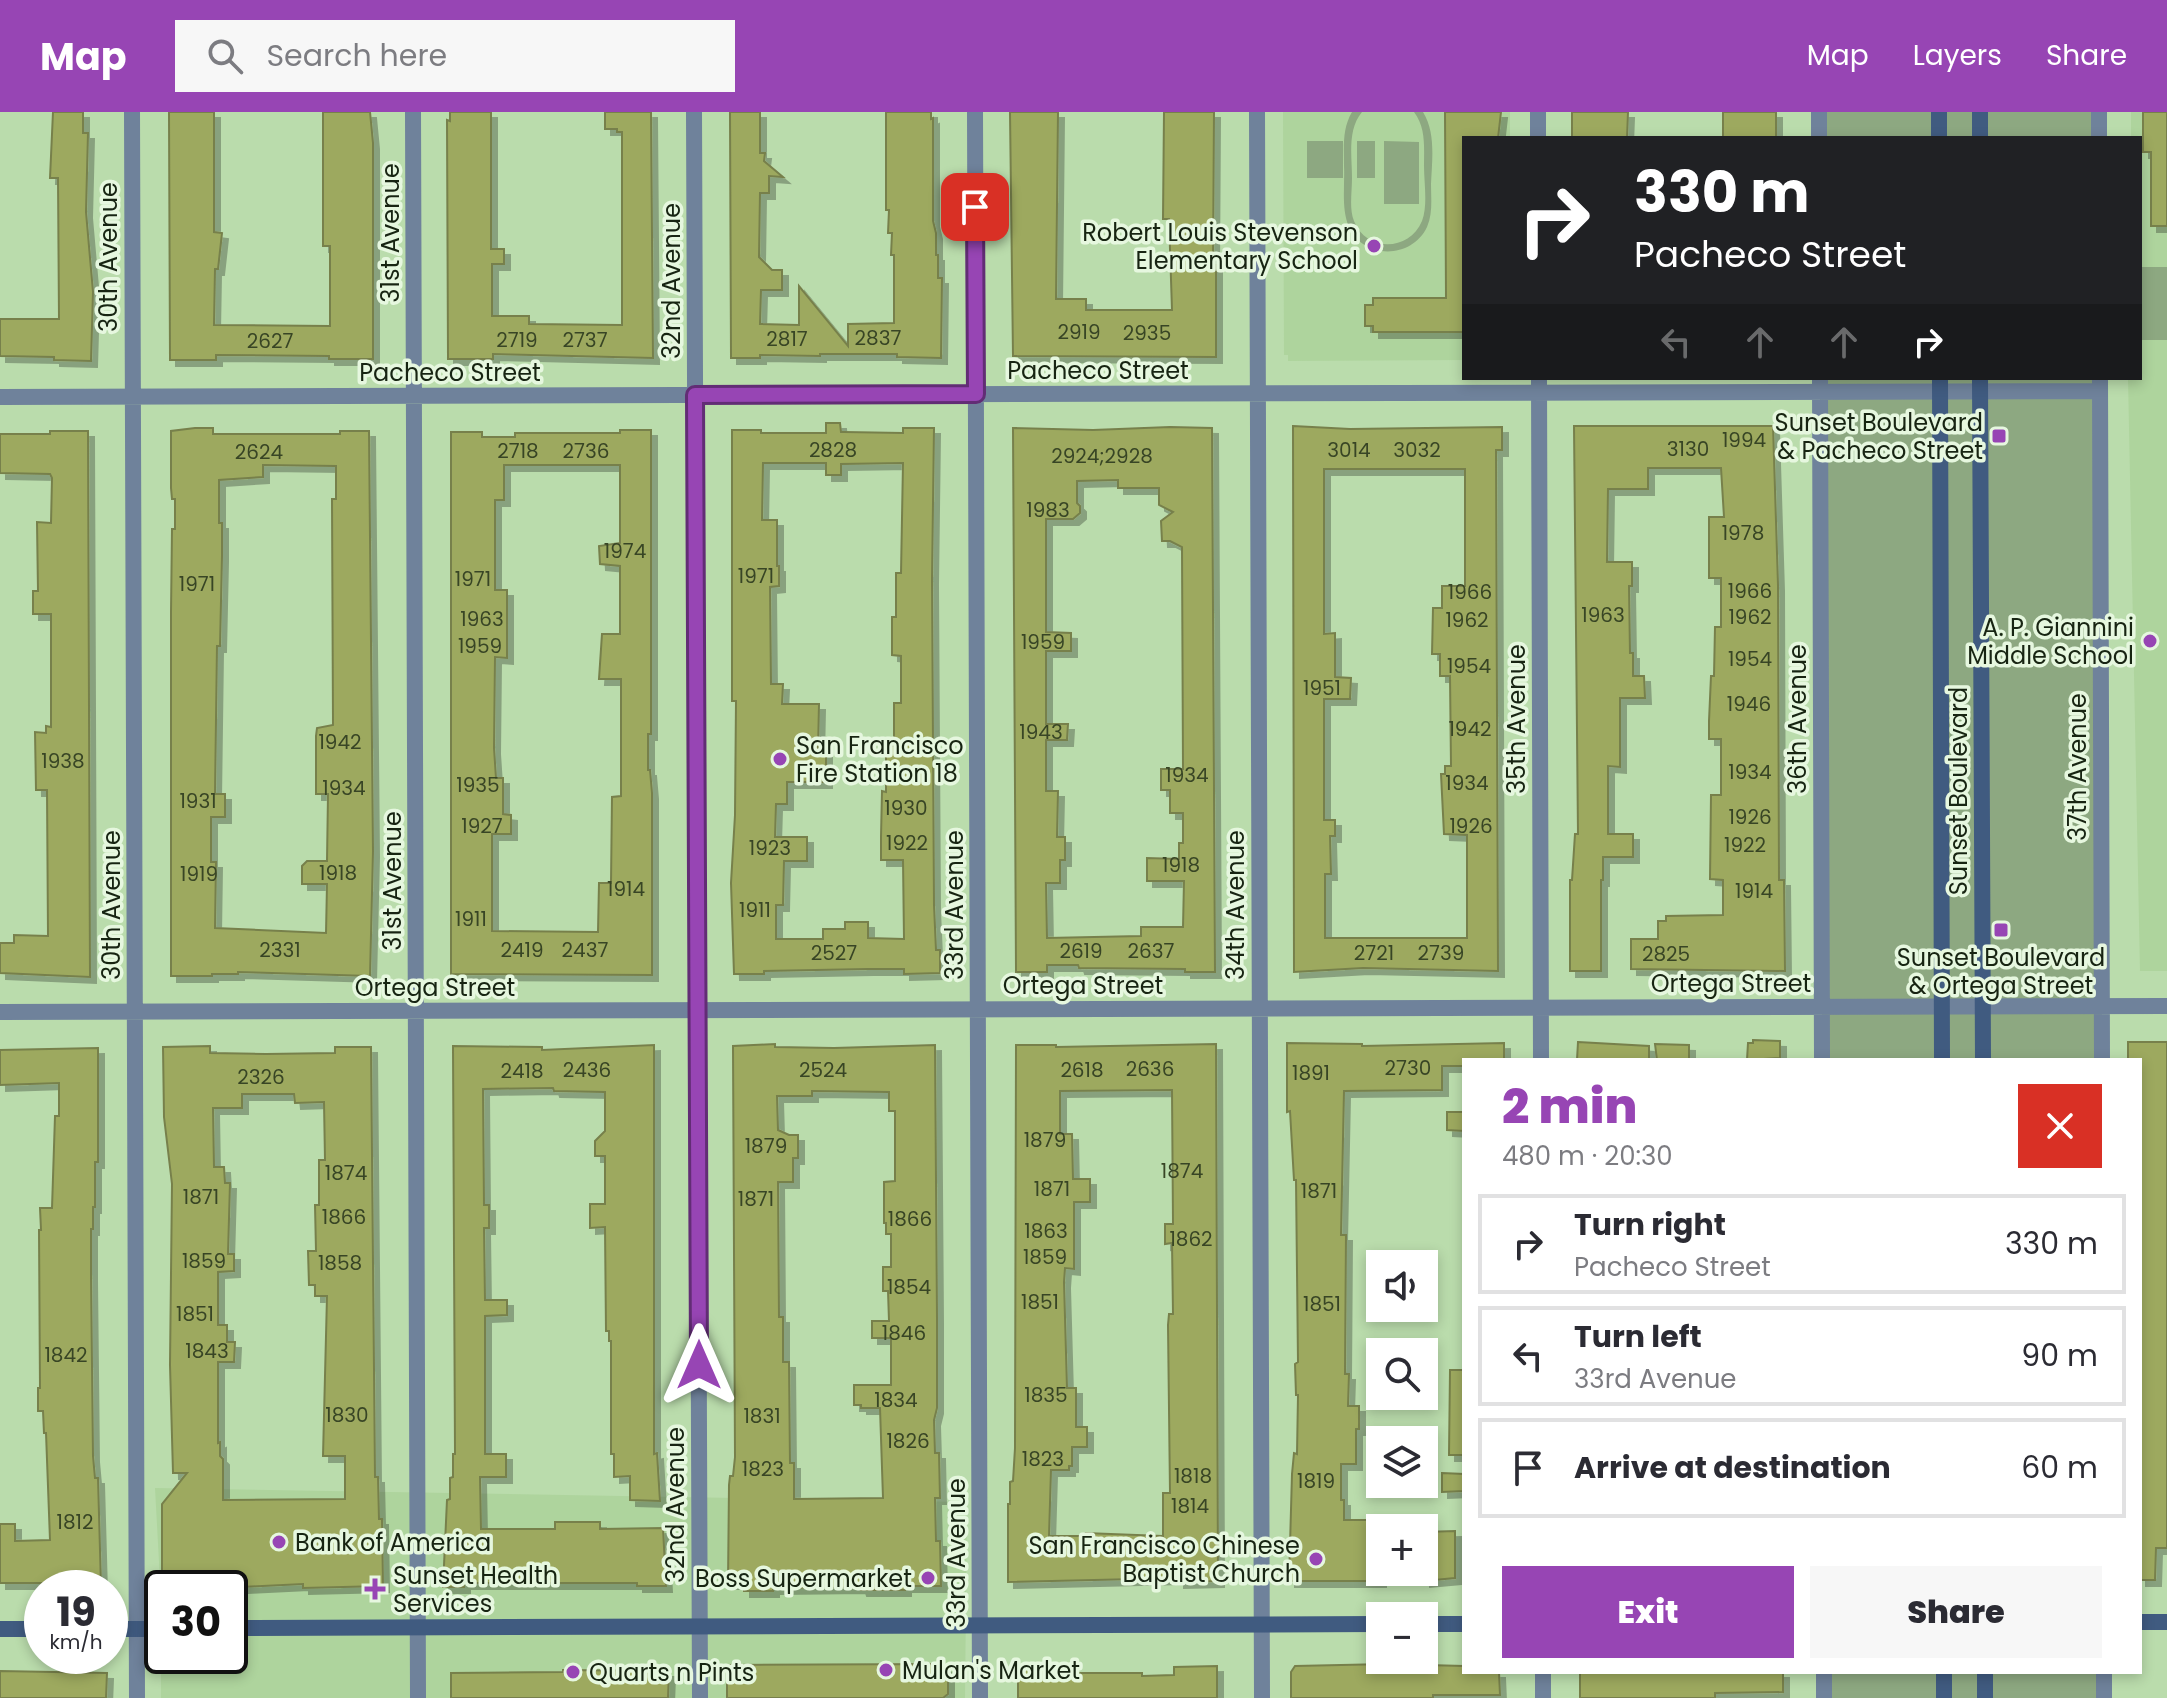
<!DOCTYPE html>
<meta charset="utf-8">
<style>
:root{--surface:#fff;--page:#f7f7f7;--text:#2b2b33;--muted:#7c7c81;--line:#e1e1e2;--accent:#9745b4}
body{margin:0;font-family:Poppins,sans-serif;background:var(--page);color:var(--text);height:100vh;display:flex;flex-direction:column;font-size:30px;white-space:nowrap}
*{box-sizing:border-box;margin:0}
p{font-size:26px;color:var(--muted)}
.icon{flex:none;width:44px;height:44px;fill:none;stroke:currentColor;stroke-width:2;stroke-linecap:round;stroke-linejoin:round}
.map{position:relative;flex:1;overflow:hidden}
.details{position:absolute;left:1462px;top:946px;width:680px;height:616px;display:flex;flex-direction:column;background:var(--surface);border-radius:0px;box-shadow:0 4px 12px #0003}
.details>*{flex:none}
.top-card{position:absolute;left:1462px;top:24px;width:680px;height:244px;border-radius:0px;box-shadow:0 4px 12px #0003;background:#202124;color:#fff;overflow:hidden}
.buttons{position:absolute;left:1366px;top:1138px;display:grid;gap:16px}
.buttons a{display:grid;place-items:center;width:72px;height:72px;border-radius:0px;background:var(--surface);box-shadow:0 4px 12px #0003;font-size:40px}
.speed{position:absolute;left:24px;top:1458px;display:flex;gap:16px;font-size:40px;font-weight:700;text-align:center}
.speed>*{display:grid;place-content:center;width:104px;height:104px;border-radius:50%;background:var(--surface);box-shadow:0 4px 12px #0003;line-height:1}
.speed small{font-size:20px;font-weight:400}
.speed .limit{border:4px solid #111;border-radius:12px;background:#fff;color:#111}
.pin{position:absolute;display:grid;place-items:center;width:68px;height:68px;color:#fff;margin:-34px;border-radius:16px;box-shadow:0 4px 12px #0006}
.me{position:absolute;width:88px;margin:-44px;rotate:0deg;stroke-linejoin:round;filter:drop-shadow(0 0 6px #0008)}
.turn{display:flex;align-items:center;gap:28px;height:168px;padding:0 40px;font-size:36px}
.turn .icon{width:104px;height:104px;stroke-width:2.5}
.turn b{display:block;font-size:56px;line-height:68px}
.lanes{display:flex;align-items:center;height:76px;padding:0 40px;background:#0003;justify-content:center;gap:40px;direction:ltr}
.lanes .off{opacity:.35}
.round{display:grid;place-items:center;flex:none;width:84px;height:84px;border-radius:0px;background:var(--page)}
.summary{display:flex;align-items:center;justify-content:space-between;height:136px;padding:0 40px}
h1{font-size:48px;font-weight:800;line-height:60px;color:var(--accent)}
.button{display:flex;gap:16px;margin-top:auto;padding:16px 40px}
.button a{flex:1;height:92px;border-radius:0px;background:var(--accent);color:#fff;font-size:32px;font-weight:800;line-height:92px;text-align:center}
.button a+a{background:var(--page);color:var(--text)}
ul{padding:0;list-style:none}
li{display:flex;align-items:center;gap:24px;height:100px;margin:0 16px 12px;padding:0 24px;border:4px solid var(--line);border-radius:0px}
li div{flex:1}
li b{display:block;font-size:30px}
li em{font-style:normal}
header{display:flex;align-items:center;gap:48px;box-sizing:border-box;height:112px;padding:0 40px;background:var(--accent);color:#fff}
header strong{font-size:38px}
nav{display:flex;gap:44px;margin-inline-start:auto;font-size:28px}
.search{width:560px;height:72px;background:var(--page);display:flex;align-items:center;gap:20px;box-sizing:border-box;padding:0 28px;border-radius:0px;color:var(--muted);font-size:30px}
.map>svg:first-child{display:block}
.built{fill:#aed49d;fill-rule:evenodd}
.green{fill:#8da881}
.building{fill:#9da95e;stroke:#77804c;stroke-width:2;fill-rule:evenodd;filter:url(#shadow)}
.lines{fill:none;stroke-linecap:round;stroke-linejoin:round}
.street{stroke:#6f829b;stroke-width:16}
.secondary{stroke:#405b80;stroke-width:16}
.route-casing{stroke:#622d75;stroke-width:20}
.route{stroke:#9745b4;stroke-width:14}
.poi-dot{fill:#9745b4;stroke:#e6f7df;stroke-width:3}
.labels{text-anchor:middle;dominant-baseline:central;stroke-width:7;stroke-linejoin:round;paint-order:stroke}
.number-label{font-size:20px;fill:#384525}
.poi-label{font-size:24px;fill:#172412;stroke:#e6f7df;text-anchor:end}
.street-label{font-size:24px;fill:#172412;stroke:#e6f7df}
</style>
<header>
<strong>Map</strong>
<div class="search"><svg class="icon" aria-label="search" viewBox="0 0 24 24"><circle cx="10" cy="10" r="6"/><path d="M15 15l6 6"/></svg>Search here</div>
<nav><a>Map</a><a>Layers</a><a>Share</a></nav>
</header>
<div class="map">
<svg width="2167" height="1586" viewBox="0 0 2167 1586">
<defs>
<filter id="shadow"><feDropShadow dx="6" dy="6" stdDeviation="0" flood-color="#0004"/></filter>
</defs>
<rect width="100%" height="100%" fill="#badcac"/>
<path class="built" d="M1283,0H1510V26H1464V248L1288,249V243H1284Z
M2131,0H2167V155H2140V26H2131Z
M2140,228H2167V859H2140L2128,266H2140Z
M155,1376L967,1390L965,1586H161V1487ZM162,1476H230V1544H162Z"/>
<path class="green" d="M1352,0H1362C1347,18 1352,44 1352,66C1352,80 1349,97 1354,109C1366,140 1409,140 1422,109C1428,93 1424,71 1424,54C1424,34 1426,16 1414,0H1423C1436,21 1432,48 1431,72C1431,86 1433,101 1427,115C1412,147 1364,148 1349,115C1341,97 1345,73 1344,54C1344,35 1342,17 1352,0Z
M1819,0H2099V26H1819Z
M1307,29H1343V66H1307Z
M1357,29H1375V66H1357Z
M1384,29L1419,30V92H1384Z
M2140,155H2167V228H2140Z
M1820,266H2100L2102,948H1822Z
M1824,1560H2104V1586H1824Z"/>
<path class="building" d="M53,0H83V21H88L86,100L93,180L91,249L54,248V245L0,244V207H59L58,66H50Z
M169,0H214V120L222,121L218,157H215L214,213L330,214V134H323V0H370L373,31V247H329V244L216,243V248H170Z
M450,0H491V137H504V152H492V204H529V212L622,213V20H617V17H605V0H651L653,246L493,242V247H448L447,8L450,9Z
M730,0H760V41H765L764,49L783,65L769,64V81H760L759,145L772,158H782V178H761L760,212L799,213V174L848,234V212L894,211V143H891L892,121H888L889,98H886V0H931V7L933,6V109L936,121V143H938V166H942L941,246L897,245V242H820V244L760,243V246H731Z
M1010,0H1058L1056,187H1086V198H1172L1169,107H1163L1164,0H1214L1213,153H1216V245L1013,244Z
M1445,0H1501L1498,26H1464V220H1373V214H1365V193H1373V186H1446Z
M1572,0H1628L1627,26H1572Z
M1723,0H1776V26H1723Z
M2143,0H2167V114H2151V40H2143Z
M826,311H840L841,320H844L903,321V316H934L932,467L934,793L936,838H940V861L904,862V857H868L764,859V862H734L731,771L735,703L736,589H732V318H761V321H826ZM763,351H826V363H841V352L903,351L901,461H896V505H892V543L901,544V591H894V634H886V680L882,679L881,725V748H903L904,827L868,826V810H845V817H823V827H776V793H783L784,749H807V725H775L776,692H787V670H826V639H818L819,592H782L783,572H771L770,475L779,474V454H777V408H762Z
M1293,314L1350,317L1502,315V338H1496L1498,859L1363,856L1294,860ZM1324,357H1465V474H1442V496H1433L1432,542H1440V564H1450L1451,654H1445V662H1441L1444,722L1467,723V826H1325V762H1331L1330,724H1335V708H1324V587H1350L1351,566L1335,565V521L1324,522Z
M1574,314H1773L1778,473L1779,768H1784L1785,859L1631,857V827H1658V809H1666V804L1723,803V768L1710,767L1711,683H1721V627H1709V609L1711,564H1714L1715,515H1721V466H1709V405H1724L1721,356H1648V377H1608L1607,450H1632V474H1629L1630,541H1633V564H1644L1645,586H1620V655L1608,654V722H1633V745H1603V768H1601V859H1570V768H1572L1575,722H1578Z
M1170,315L1212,316L1215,860H1185V857L1079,856L1078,853H1047V860H1016L1013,316L1093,318ZM1118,368V376H1159V393L1173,400L1161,409L1162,429H1170L1182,435L1183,657H1161V678H1170V701H1183V731H1179V747L1147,746V769H1184L1183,815H1141V824L1047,826L1046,771H1060V748H1065V725H1057L1058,679H1046V628H1067L1068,612H1046V539H1071V521L1046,520V407H1073L1080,401V394L1077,391V369Z
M195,316H213V322H340V319H369L373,739L370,864L238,860V862H212V864H171V500L172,417H175V387H172L171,376V319ZM263,353L336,354V387H332L333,613L317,616L316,624V682H328L327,749H307L302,754V772H327L326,821L215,816L216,750H211V705H225V682H215L217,534H220L222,444V411H219V368L263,365Z
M620,318H651V622H648V658H650L652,681V863L451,862V320H482V325H515V321H620ZM504,353H620V431L599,434L600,452L620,454V522H602L599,567H621V684L612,685L611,771H599L598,820L492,819V722H511V703L503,702V666H496L494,636L495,545L507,546V478H495V388H504Z
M50,319H88L90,865L0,861V831H14V823L48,824L47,678H36L35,620L46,621V614L51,615V502H33V479H38L37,410L51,411L52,366L50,362L0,361V322H50Z
M1753,928L1780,929V946L1747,948L1748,931H1753Z
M1578,930L1649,934V948H1577Z
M2128,930H2167V1436H2156L2155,1468H2140V948H2128Z
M1287,931L1362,932V934L1504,931V948H1464V954H1442V978L1344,979L1341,1123H1346L1345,1262H1349L1348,1294H1359V1317H1356V1352H1341V1388H1344V1408H1380V1469H1289L1292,1362L1294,1341L1297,1342L1298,1283H1296L1295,1252L1298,1250L1296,1068H1294L1290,999L1287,1000Z
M775,932V935L834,936L935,933L937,1205V1296L934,1308L935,1341H939L940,1386H935L936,1429H940L941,1474H905V1478H861L860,1475L773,1476V1479H744V1471H728L729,1373L730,1364H733L735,1345L733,934ZM812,979L889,980V999H895V1069L884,1070V1111H886V1122H891V1155H883V1179H888L889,1209H872V1226H891V1273H854V1293H861V1296H880L883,1386L794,1387V1351H790L789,1250H783V1205H779L778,1070H793V1046H798V1023H789L778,1018L777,984H812Z
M1216,932L1218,1469L1178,1470V1466L1008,1470V1392H1010V1370L1013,1369L1015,1336L1016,933H1056V935ZM1172,978L1173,1112H1165V1132L1172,1131L1173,1202H1169L1168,1213L1170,1381H1163V1424L1086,1421L1087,1424H1049L1051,1358H1069V1354H1072V1335H1087V1315H1076V1276H1067L1064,1170L1065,1156L1074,1157V1090H1090V1067H1073L1072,1022H1060V979Z
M1655,932L1689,933V948H1657Z
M654,933V1342L657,1341L660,1389L630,1388V1364L614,1365V1342H611V1229H609V1219H606L605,1115L590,1116V1092H605V1044H595V1029L605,1019V980L554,979L553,976L483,977L484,1093H489V1116H484L485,1188H507V1203L485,1204V1342H506V1365H480L481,1417H555V1410H600V1417L663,1416L666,1474H637V1471H464V1475H443L447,1388L450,1387V1366L453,1365V1342H455L453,934L542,935V938Z
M210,934V941L266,942L335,941V935H371L375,1365H378L379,1407H382L383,1474L303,1476V1472L223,1476L178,1473L177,1476H167L162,1471V1392L187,1361H173L170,1253L172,1072L164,1005L163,935ZM242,982H294L295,991L324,990L325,1048H319V1093H315L316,1139H308L309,1173H315V1184H327L323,1344H345V1387L223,1388V1347L220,1344V1330L218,1331V1250H234L235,1230H227V1213H218V1160L234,1159V1142H228L230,1071H225L224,1055H214L213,996H242Z
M98,936V1050H95V1095H93V1117H91V1163L93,1344L95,1366H98L101,1474L56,1475V1471H0V1412H15V1429L50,1428L46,1321H44L43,1299H38V1276H40L39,1118H41L40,1096H52L55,1004H59V971L0,973V938Z
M1447,1000H1464V1019L1447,1018Z
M1450,1258H1464V1343H1449Z
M1442,1361L1464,1362V1379L1442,1380Z
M1455,1419V1466L1424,1469V1420Z
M943,1552L948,1559V1582L943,1586H727V1553Z
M1387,1552L1464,1554V1560H1499L1500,1583H1433V1586H1291V1560L1295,1554Z
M1217,1554V1586H1018V1555H1062V1561H1142V1564L1174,1563V1555Z
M563,1558L669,1559L668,1586H451V1561L563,1560Z
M0,1559L107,1561L106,1586H0Z
M1580,1560H1783V1580L1715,1581V1586H1580Z"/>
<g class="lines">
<path class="street" d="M132,0L137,1586
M413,0L418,1586
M694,0L700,1586
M975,0L980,1586
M1257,0L1262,1586
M1538,0V26
M1819,0V26
M2099,0V26
M1539,266L1541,948
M1820,266L1822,948
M2100,266L2102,948
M0,285L2100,279
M0,900L2167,894
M1543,1560V1586
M1824,1560V1586
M2104,1560V1586"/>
<path class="secondary" d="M1939,0V26
M1980,0V26
M1940,266L1942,948
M1980,266L1983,948
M2140,1510H2167
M1424,1512H1464
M230,1516L1380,1512
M0,1517H42
M110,1517H162
M1944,1560V1586
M1985,1560V1586"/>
</g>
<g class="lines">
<g class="route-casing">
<path id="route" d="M699,1253L695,283L976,282L975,95"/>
</g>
<use href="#route" class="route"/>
</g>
<g class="poi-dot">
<circle cx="1374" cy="134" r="8"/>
<rect x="1991" y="316" width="16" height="16" rx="4"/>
<circle cx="2150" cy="529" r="8"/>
<circle cx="780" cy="647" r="8"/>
<rect x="1993" y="810" width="16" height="16" rx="4"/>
<circle cx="279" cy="1430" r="8"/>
<circle cx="1316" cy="1447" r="8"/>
<circle cx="928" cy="1466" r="8"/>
<path d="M371 1465h8v8h8v8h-8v8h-8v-8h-8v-8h8z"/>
<circle cx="886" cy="1558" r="8"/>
<circle cx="573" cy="1560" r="8"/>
</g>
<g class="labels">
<g class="number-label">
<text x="1079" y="220">2919</text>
<text x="1147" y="221">2935</text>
<text x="878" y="226">2837</text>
<text x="787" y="227">2817</text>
<text x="517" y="228">2719</text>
<text x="585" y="228">2737</text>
<text x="270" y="229">2627</text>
<text x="1744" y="328">1994</text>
<text x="1688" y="337">3130</text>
<text x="833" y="338">2828</text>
<text x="1349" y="338">3014</text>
<text x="1417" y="338">3032</text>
<text x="518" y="339">2718</text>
<text x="586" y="339">2736</text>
<text x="259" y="340">2624</text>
<text x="1102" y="344">2924;2928</text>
<text x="1048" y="398">1983</text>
<text x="1743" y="421">1978</text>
<text x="625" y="439">1974</text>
<text x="756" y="464">1971</text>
<text x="473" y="467">1971</text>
<text x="197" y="472">1971</text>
<text x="1750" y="479">1966</text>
<text x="1470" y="480">1966</text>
<text x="1603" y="503">1963</text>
<text x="1750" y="505">1962</text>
<text x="482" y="507">1963</text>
<text x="1467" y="508">1962</text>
<text x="1043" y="530">1959</text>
<text x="480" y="534">1959</text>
<text x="1750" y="547">1954</text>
<text x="1469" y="554">1954</text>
<text x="1322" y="576">1951</text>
<text x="1749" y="592">1946</text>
<text x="1470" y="617">1942</text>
<text x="1041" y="620">1943</text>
<text x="340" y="630">1942</text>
<text x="63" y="649">1938</text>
<text x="1750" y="660">1934</text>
<text x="1187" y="663">1934</text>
<text x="1467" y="671">1934</text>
<text x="478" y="673">1935</text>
<text x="344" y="676">1934</text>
<text x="198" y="689">1931</text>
<text x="906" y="696">1930</text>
<text x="1750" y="705">1926</text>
<text x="482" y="714">1927</text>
<text x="1471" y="714">1926</text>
<text x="907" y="731">1922</text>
<text x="1745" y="733">1922</text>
<text x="770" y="736">1923</text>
<text x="1181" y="753">1918</text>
<text x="338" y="761">1918</text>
<text x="199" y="762">1919</text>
<text x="626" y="777">1914</text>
<text x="1754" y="779">1914</text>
<text x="755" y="798">1911</text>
<text x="471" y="807">1911</text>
<text x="280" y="838">2331</text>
<text x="522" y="838">2419</text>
<text x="585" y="838">2437</text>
<text x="1081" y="839">2619</text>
<text x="1151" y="839">2637</text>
<text x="834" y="841">2527</text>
<text x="1374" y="841">2721</text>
<text x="1441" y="841">2739</text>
<text x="1666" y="842">2825</text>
<text x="1408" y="956">2730</text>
<text x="1150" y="957">2636</text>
<text x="587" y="958">2436</text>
<text x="823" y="958">2524</text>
<text x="1082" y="958">2618</text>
<text x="522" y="959">2418</text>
<text x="1311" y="961">1891</text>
<text x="261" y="965">2326</text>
<text x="1045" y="1028">1879</text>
<text x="766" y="1034">1879</text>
<text x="1182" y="1059">1874</text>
<text x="346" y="1061">1874</text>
<text x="1052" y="1077">1871</text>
<text x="1319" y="1079">1871</text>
<text x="201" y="1085">1871</text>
<text x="756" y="1087">1871</text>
<text x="344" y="1105">1866</text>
<text x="910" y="1107">1866</text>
<text x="1046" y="1119">1863</text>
<text x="1191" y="1127">1862</text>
<text x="1045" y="1145">1859</text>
<text x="204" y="1149">1859</text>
<text x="340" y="1151">1858</text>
<text x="909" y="1175">1854</text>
<text x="1040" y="1190">1851</text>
<text x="1322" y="1192">1851</text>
<text x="195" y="1202">1851</text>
<text x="904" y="1221">1846</text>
<text x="207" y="1239">1843</text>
<text x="66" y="1243">1842</text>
<text x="1046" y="1283">1835</text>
<text x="896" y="1288">1834</text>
<text x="347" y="1303">1830</text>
<text x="762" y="1304">1831</text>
<text x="908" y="1329">1826</text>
<text x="1043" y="1347">1823</text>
<text x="763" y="1357">1823</text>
<text x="1193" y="1364">1818</text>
<text x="1316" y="1369">1819</text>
<text x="1190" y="1394">1814</text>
<text x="75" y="1410">1812</text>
</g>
<g class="poi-label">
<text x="1358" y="120">Robert Louis Stevenson<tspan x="1358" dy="28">Elementary School</tspan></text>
<text x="1983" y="310">Sunset Boulevard<tspan x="1983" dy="28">&amp; Pacheco Street</tspan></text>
<text x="2134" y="515">A. P. Giannini<tspan x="2134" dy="28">Middle School</tspan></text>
<text x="796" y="633" text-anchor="start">San Francisco<tspan x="796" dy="28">Fire Station 18</tspan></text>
<text x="2001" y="845" text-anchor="middle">Sunset Boulevard<tspan x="2001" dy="28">&amp; Ortega Street</tspan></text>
<text x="295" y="1430" text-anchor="start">Bank of America</text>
<text x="1300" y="1433">San Francisco Chinese<tspan x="1300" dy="28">Baptist Church</tspan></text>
<text x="393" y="1463" text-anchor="start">Sunset Health<tspan x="393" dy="28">Services</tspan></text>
<text x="912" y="1466">Boss Supermarket</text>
<text x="902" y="1558" text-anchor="start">Mulan's Market</text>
<text x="589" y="1560" text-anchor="start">Quarts n Pints</text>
</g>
<g class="street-label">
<text transform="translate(390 121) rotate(-90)">31st Avenue</text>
<text transform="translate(108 145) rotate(-90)">30th Avenue</text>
<text transform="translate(671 169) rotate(-90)">32nd Avenue</text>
<text x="1098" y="258">Pacheco Street</text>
<text x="450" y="260">Pacheco Street</text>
<text transform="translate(1516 607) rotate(-90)">35th Avenue</text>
<text transform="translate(1797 607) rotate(-90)">36th Avenue</text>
<text transform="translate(2077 655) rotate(-90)">37th Avenue</text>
<text transform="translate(1958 679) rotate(-90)">Sunset Boulevard</text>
<text transform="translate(392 769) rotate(-90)">31st Avenue</text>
<text transform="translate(111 793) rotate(-90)">30th Avenue</text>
<text transform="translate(954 793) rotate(-90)">33rd Avenue</text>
<text transform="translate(1235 793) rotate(-90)">34th Avenue</text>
<text x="1731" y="871">Ortega Street</text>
<text x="1083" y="873">Ortega Street</text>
<text x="435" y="875">Ortega Street</text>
<text transform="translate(675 1393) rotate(-90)">32nd Avenue</text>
<text transform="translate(956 1441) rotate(-90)">33rd Avenue</text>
</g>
</g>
</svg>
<div class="buttons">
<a><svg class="icon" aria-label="sound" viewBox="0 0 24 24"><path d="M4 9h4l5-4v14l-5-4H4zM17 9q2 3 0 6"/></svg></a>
<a><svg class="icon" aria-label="search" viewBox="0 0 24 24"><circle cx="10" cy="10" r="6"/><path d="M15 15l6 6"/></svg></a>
<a><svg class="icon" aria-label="layers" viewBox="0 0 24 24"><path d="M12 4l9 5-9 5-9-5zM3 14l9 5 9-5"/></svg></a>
<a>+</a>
<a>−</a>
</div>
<div class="speed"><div>19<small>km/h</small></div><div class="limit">30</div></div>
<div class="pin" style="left:975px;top:95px;background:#d93025"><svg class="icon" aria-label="arrive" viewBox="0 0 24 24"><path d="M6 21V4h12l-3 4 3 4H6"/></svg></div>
<svg class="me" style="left:699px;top:1253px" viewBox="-20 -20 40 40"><path d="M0-17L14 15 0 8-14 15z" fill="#9745b4" stroke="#fff" stroke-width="4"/></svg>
<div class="top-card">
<div class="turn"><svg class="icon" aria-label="right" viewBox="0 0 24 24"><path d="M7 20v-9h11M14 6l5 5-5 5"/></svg><div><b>330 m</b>Pacheco Street</div></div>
<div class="lanes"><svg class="icon off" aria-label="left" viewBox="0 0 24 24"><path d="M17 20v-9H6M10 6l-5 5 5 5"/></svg><svg class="icon off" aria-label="ahead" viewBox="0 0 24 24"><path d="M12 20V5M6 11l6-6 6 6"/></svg><svg class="icon off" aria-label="ahead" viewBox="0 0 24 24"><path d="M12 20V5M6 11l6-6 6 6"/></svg><svg class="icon" aria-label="right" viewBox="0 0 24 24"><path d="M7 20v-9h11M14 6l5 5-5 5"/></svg></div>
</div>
<section class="details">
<div class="summary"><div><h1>2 min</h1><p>480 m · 20:30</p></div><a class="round" style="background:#d93025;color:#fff"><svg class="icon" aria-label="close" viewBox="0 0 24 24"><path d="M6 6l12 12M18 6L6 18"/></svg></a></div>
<ul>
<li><svg class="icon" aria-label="right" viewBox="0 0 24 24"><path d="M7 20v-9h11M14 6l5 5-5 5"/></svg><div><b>Turn right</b><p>Pacheco Street</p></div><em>330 m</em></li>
<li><svg class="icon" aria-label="left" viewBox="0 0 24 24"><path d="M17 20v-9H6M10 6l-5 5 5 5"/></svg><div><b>Turn left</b><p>33rd Avenue</p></div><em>90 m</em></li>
<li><svg class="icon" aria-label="arrive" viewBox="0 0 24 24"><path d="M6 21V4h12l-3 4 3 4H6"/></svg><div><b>Arrive at destination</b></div><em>60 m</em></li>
</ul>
<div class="button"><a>Exit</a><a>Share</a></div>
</section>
</div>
